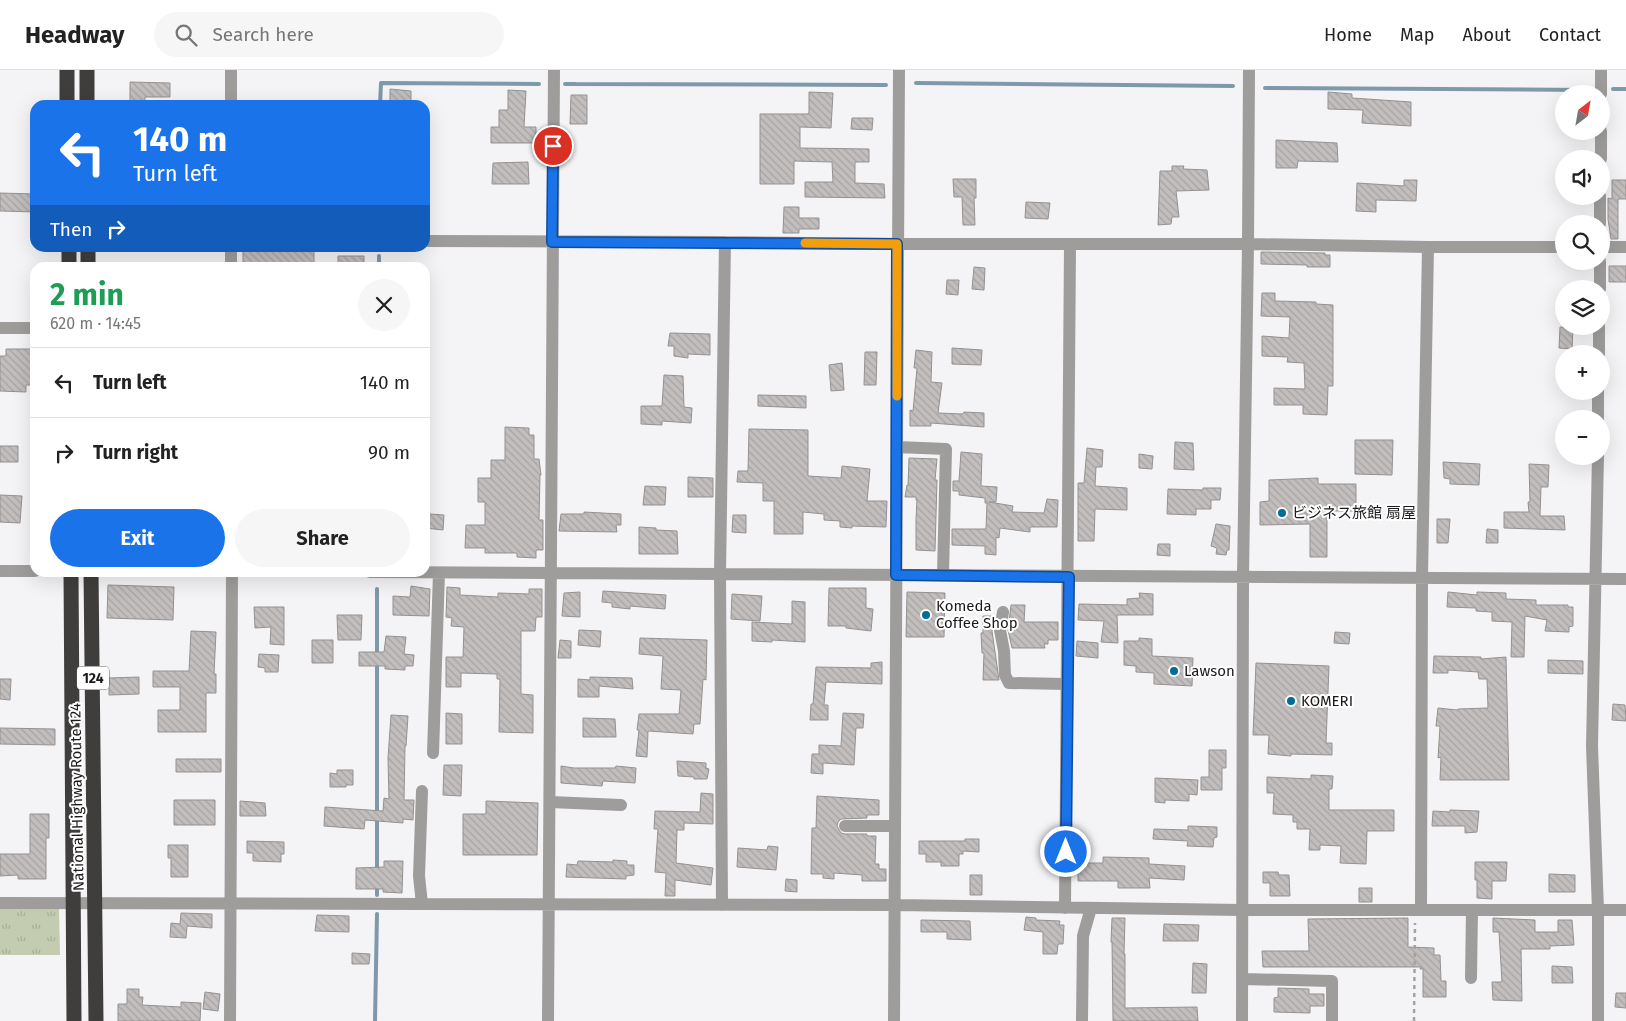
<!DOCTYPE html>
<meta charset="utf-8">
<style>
:root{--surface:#fff;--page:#f6f6f6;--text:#222;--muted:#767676;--line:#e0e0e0;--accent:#1a73e8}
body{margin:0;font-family:"Fira Sans","Noto Sans JP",sans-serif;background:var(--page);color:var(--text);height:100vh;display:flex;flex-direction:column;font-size:19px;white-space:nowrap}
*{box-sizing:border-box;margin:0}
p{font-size:16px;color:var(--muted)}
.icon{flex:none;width:28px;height:28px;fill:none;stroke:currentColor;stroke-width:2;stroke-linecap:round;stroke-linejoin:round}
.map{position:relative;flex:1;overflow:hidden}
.drawer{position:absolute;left:30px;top:192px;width:400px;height:315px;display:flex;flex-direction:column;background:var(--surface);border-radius:15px;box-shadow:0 5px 20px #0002}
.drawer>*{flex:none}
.banner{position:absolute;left:30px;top:30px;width:400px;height:152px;border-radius:15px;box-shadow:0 5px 20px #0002;background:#1a73e8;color:#fff;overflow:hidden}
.needle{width:32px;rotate:31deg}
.controls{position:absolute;left:1555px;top:15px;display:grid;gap:10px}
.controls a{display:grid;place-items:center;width:55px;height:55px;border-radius:50%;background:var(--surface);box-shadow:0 5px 20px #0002;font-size:25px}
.pin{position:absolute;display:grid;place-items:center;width:42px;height:42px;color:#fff;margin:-21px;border:2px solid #fff;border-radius:50%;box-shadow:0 1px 5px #0007}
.me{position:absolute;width:55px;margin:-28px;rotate:0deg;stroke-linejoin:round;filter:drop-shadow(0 0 4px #0008)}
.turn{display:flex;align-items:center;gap:18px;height:105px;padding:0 20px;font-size:22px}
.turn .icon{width:65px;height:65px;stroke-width:2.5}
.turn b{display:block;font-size:35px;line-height:42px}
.then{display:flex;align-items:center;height:48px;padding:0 20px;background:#0003;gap:10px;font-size:19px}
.round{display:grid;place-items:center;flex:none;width:52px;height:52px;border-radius:26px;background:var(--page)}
.head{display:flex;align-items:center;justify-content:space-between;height:85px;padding:0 20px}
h1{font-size:30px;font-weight:700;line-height:38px;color:#1e9e55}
.action{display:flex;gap:10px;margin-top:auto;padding:10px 20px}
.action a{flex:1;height:58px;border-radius:30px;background:var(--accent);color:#fff;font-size:20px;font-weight:700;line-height:58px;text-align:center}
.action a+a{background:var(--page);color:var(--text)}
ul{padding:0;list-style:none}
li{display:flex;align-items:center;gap:15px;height:70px;padding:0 20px;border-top:1px solid var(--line)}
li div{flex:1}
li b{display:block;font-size:19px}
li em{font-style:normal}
header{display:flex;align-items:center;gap:30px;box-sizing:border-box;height:70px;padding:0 25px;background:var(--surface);border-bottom:1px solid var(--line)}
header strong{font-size:24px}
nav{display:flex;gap:28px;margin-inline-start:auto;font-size:18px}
.search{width:350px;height:45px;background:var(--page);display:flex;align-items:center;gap:12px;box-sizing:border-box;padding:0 18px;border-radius:28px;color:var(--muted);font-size:19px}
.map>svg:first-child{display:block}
.grass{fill:url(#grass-tufts)}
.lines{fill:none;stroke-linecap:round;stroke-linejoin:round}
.stream{stroke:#7e99a9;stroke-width:4}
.building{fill:url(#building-back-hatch);stroke:#959191}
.path{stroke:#a2a2a4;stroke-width:2.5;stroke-dasharray:4 4;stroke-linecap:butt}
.minor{stroke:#9e9d9c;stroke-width:12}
.highway{stroke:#403e3c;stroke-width:15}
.route-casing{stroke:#114b97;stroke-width:12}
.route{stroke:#1a73e8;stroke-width:9}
.slow{stroke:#f59e0b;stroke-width:9}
.poi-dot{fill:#006c99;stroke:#fff;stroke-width:2}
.labels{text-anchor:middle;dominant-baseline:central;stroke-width:4;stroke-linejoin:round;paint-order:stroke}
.shield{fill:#fff;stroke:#5f5f5f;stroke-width:1}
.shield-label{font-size:14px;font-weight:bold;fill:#1a1a1b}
.poi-label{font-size:15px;fill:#1a1a1b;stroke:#fff;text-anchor:start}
.street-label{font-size:15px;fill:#1a1a1b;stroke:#fff}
</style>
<header>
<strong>Headway</strong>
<div class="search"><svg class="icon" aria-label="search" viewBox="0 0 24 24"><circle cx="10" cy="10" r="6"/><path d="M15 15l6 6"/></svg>Search here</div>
<nav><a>Home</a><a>Map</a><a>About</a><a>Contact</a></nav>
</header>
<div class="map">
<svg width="1626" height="951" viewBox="0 0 1626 951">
<defs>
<pattern id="grass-tufts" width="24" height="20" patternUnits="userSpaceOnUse" patternTransform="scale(1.25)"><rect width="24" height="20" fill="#c3ccb0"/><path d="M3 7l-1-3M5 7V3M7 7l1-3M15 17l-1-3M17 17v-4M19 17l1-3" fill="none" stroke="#a7af97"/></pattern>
<pattern id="building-back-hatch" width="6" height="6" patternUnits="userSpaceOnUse" patternTransform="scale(1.25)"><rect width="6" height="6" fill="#c2bebd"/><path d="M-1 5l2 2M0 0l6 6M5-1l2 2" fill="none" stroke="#a6a3a2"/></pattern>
</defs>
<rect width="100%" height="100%" fill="#f4f4f7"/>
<path class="grass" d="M59,838L60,885H0V839Z"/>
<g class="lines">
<path class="stream" d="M916,13L1233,16
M576,14H565L886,15
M1265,18L1588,20
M1613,19H1626
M380,35L381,13L539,14
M379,198V186
M377,585V519
M377,800V592
M377,825V815
M375,951L377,844"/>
</g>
<path class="building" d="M130,12L170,13V27H145V35H130Z
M390,19L411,21V33H406V35H390Z
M508,20L526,21L524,57H536V73H491V57H499V40H508Z
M809,22L833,23L831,58L800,57V78L869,79V92H855V113L884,114L885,128L805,127V112H833L832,92L794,91V114H760V44H807L809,43Z
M1328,22L1352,24V28L1411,32V56L1362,53L1363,40L1328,39Z
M571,25H587V54H570Z
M852,48H873L872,60L851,59Z
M1276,70L1337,73L1338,92L1298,91L1297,98H1276Z
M528,92L529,114H492L493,93Z
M1172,96H1184L1183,99L1207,100L1209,120L1176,121L1179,147H1172L1171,154L1158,155L1160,101H1172Z
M953,109H976V128H974L975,155H963L962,127H954Z
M1404,110H1417L1416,131L1376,130V142L1356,141L1357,113L1404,116Z
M1612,110H1626V129H1618V169H1611L1608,149V128L1612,129Z
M0,123L35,124V142L0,141Z
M1026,132L1050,133L1048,149L1025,148Z
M784,137H799V148H819V159H799V163H783Z
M243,178L314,179V198H243Z
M1261,182L1325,183V185H1330V197H1307V195L1261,194Z
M338,186H364V198H338Z
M1609,196H1626V212H1609Z
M974,197L985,198L984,220L972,219Z
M947,210H959L958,225L946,224Z
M1262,223H1275V231L1316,232V234L1333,235V316H1328L1327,345L1303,344V335H1274V318L1305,319L1304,293L1287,292L1288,287L1262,286V266L1289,268L1290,247L1261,246Z
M1560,257L1573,258L1572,279L1559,278Z
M670,263L710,264V285L688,284V288L674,286V276H668Z
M952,278L982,280L981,295L952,294Z
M6,279H35V315H26V322L0,321V286H6Z
M916,280L932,282L931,312L942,313L938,343L963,344L964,342L984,343V357L931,353V356H910V340L913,341L917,298H914Z
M865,282H877L876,315H864Z
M842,293L844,320L831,321L829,295Z
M664,305L683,306L684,337L692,338L691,353L662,351V355L641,354V336H662Z
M758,325L806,326V338L758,336Z
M505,357L529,358V365H534V389H539L541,405H540L539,450H543V480H536V488L517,487V483H485V478H465L466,455H485V432H478V408H491V390H505Z
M749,359L808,360V406L841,408L842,396L870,399L867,431H887L886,457L852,456V458L840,457V451L824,450V444L803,442V464H774V431H763V413L737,412L738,401H748Z
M1355,370H1393L1392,405L1355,404Z
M1175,372L1193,373L1194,400L1174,399Z
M0,376H18V392H0Z
M1087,378L1103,380L1102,397H1096L1095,416L1127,418V440L1095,439L1094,471H1078V413H1084Z
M961,382L982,384L981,416L997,417L996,432H989L1013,436L1012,442L1044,443L1047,429L1058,430L1057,457H1030V462L1000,458L999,468L996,467V485L985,484V476L952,475V459H986L987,433H985V428L959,425V421H953V411H959Z
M1139,384L1153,386L1152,399L1139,398Z
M909,388L937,389L935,410H937L935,481L916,480V449L917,430H916V427H905L907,415L908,416Z
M1443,392L1480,394L1479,415L1450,414V409L1444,408Z
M1529,394L1549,395L1548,417H1541L1540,446H1564L1565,460L1504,458V442H1529L1528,432H1530Z
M688,407L713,408V427H688Z
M1318,408V414H1356V441H1327V487H1310V454L1260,455V432L1269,431V410Z
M645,416L666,417L665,435H643Z
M1203,418H1221L1220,430H1211V439H1196V445L1167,444L1168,419L1203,420Z
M0,425L22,426L20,453L0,452Z
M584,442L621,444V455H616L617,462L559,461L561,444H584Z
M430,444L444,445L443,460L425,458V445Z
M733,445H746V463L732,462Z
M1437,449H1450L1448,473H1437Z
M1216,454L1230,456L1229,480H1227L1226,485L1216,484L1217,478L1211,476Z
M639,457L656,458V460L677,461L678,484H639Z
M1487,459L1498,460V473H1486Z
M1158,474H1170V486L1157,485Z
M108,515L174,517L173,550L107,548Z
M411,516L430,519L429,546L393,545V526L410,527Z
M447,517L460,518V525L498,527V523L529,524V519H542V547H536L535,561H521V624L533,625V663L499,662L500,609H497V604L461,603V617H446V587H463L464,557L451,556L452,548L446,547Z
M829,518H866V538L873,539L871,561L846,558V556H828Z
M603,521L666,525L665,539L630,536V539L612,537V533L602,532Z
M580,522V547L562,546L564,523Z
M907,522L945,523L944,567H906Z
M1448,522L1477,525V522L1506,523V529L1536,530V535H1568V537H1573V556L1569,557V562L1545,561L1547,550L1525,546L1524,587H1511L1512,552L1492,551V542L1476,541V538L1447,537Z
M1139,523L1153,524V545H1117L1118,573L1101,572L1104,551L1078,550L1079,534L1127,535V529L1140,528Z
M732,524L762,526L760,551L731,549Z
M792,531L805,532V572L772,570V572L752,571V552L792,554Z
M1011,535H1025L1024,552H1058V570H1048V574H1044L1045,578H1012L1008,560Z
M254,537H284V575L270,574L271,557L255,558Z
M337,545H362L361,570H338Z
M983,546H994L992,561L999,610H983L984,583H982L981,563H983Z
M579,560L601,561L600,577L578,575Z
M191,561L216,562L214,604H216V623H206V662H158V640H180V617H153V601H189Z
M1335,562L1350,563L1349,574L1334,573Z
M386,566L406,567L404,584L414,585L413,596H405V600L385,599V596H359V582H384Z
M640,568L707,570L706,610L703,609L700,654H694L693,664L648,661L647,687L636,686L639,660H637L639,644H679L681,620L661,619L663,586L639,584Z
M1139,568L1152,569V586L1193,588L1192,616L1154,614V603L1136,602V596L1124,595V571H1139Z
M312,570H333V593H312Z
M560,570L571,571V588H558Z
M1077,571L1098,573V588L1076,586Z
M259,584L279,585L278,602H265V598L258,597Z
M1434,586L1481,587V589L1506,587L1509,710H1440L1441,687L1438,688L1440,656H1436L1438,638L1457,640L1458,639L1488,638L1487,609H1479L1478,602L1448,600V603H1433Z
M1548,590L1583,591V604L1548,603Z
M882,592V614L826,612L824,635H828V650H810L811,634H813L816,597L871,598V593Z
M1256,593L1329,596L1326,673H1332V685L1291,684V686L1268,684L1269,665H1253Z
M139,607V624L109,625V608Z
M590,607L632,608L633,619L599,616V627H578V609L590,610Z
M0,609H11L10,630L0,629Z
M1613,634L1625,635L1626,651L1612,650Z
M446,643L462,644V674H446Z
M843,643L864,644L863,658H856L854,695L823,693V704L811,703L812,684H819V675L841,676Z
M391,645L408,646L406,676H405L404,730H414L413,750L403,749V753L365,750L364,759L324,756L325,737L383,741L384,728L389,729L388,688Z
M583,648L615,649L616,667H583Z
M0,658L55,659V675L0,674Z
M1209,680H1226V698H1222V720H1201V707H1209Z
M176,689H221V702H176Z
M677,691L706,693V698L709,699L707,709H694V707L678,706Z
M444,695H462L461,726L443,725Z
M561,696L574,698H615L616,696L636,698L635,713L603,711L602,716L561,713Z
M337,700H353V715H346V717H330V703L337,704Z
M1311,705L1333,706L1332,719H1329V740H1394V761H1367L1366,794L1340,793L1341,776L1320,775V780H1309L1310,759H1297V752H1293V745L1273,744L1274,723H1267V707L1311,709Z
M1155,708L1198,710L1197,725L1189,724V731L1165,730V733L1155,732Z
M701,723L713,724V754L684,753V760H677L676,793L713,798L711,815L675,810V826H665L666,803L655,802L658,759H654L655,741L700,742Z
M817,726L879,730V745H867V748L841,749L838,752L837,756L841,763L845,764H867V766H876L875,794H879V799H886V811H862V805L834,803V809L823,808V804H811L812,758H816Z
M174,730H215V755H174Z
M240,731L265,733L266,746H240Z
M486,731L538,733L537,785H463V744H486Z
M1450,740L1479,741L1477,762L1465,763V756H1432L1433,741L1450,742Z
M30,744H49V768H46V809H18V805L0,806V784H30Z
M1188,756L1217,757V767L1214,768L1213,777L1187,776L1188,771L1153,769L1154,759L1188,760Z
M965,769H979V782L963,781V784H959V796H941V792H926V784H919V771H965Z
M247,771L284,772V784H281V792L253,791V783H247Z
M168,775H188V807H171V788H168Z
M768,776L778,777L776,800L737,797L738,778L767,780Z
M1103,787L1149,788V794L1185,796L1184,810L1149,808L1150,818H1118V811H1078V800H1082V793H1103Z
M613,790L627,791V795H634V805L626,806V809L566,807L567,794L577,795L578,791L613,792Z
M384,791H403L402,823L383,822V819H356V798L384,797Z
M1475,792H1507L1506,811H1492V829L1477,828V810H1475Z
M1263,802H1278L1279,805H1289L1290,826H1270V813H1263Z
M1549,804L1575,805V822H1549Z
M970,805H982V825H970Z
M786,809L797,810V822L785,821Z
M1359,818H1372V832H1359Z
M181,843L212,844V858L187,856L186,868L170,867L171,853L180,854Z
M317,845L349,846V862L315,861Z
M1026,847L1036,848V850L1060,851L1059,855H1064L1063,874H1058L1057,884H1043V862L1024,860Z
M1112,848H1125L1124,884H1125V938L1197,937L1198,951H1113L1112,872H1111Z
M1408,848V877L1434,878V885H1440L1441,911H1446V927H1423V899H1420L1421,897H1263L1262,881H1309L1308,849Z
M1493,848L1535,850V862H1558V850H1572L1574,875L1550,876V879H1521L1522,931L1493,930L1492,912H1502L1499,862H1493Z
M921,850L970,851L971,870L947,869V862H921Z
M1164,854L1199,855L1198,871H1163Z
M352,883L370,884L369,894H352Z
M1193,893L1207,894L1206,923H1192Z
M1552,896L1572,897L1573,913H1552Z
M1278,918L1309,919V924H1324V936H1310V943L1274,942V928L1278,927Z
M127,919H139V927H143L142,935L181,937V932L201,933L200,951H118V934H127Z
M205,922L220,924L218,941L203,939Z
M1616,923H1626V938L1615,937Z"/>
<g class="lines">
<path class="path" d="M1414,951L1415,853"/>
<path class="minor" d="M231,0V35
M1601,24V0
M1601,89V61
M1600,154V126
M425,171L725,172L897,174H1248L1428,177H1564
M1601,177H1626
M231,178V198
M1600,219V191
M0,258H35
M1599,284V256
M1598,349V321
M897,377L946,379L943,505
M1598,386L1592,676L1598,840V951
M0,501H35
M370,502L1626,509
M1003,542L1000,560L1004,581L1005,605L1009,613L1066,614
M433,683L439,503
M550,732L621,735
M845,756H895
M0,833L895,835L1242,840H1626
M422,834L419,806L422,721
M722,835L720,504L725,172
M1065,838L1070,175
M1421,840L1422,507L1428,177
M1471,908L1472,840
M1242,909L1332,911V951
M230,951L232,502
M548,951L554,0
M894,951L899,0
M1082,951L1083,866L1091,838
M1242,951L1243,507L1248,174L1249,0"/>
<path class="highway" d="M67,0V35
M87,0V35
M69,178V198
M88,178V198
M71,502L74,951
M91,502L96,951"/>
</g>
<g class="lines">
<g class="route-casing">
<path id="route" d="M553,76L552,172L897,174L896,505L1069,507L1066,782"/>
</g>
<use href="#route" class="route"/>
<path class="slow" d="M805,173L897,174V326"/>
</g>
<g class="poi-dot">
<circle cx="1282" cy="443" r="5"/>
<circle cx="926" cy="545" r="5"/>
<circle cx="1174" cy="601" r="5"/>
<circle cx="1291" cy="631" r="5"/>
</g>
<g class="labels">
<rect class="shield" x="77" y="596.5" width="32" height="23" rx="4"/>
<g class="shield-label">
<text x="93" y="608">124</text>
</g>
<g class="poi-label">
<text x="1292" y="443">ビジネス旅館 扇屋</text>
<text x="936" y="536">Komeda<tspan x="936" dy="17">Coffee Shop</tspan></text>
<text x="1184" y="601">Lawson</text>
<text x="1301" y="631">KOMERI</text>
</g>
<g class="street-label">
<text transform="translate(77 727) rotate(-91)">National Highway Route 124</text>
</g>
</g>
</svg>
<div class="controls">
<a><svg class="needle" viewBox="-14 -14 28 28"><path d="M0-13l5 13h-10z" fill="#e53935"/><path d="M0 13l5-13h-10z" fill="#767676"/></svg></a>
<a><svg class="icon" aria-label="sound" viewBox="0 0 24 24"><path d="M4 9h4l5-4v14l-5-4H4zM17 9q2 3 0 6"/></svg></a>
<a><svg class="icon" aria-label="search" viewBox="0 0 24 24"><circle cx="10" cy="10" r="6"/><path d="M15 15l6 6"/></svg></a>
<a><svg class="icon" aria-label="layers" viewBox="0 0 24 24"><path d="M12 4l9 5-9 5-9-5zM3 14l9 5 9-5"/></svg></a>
<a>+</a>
<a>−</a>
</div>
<div class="pin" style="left:553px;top:76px;background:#d93025"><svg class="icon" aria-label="arrive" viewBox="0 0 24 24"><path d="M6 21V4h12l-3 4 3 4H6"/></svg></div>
<svg class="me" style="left:1066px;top:782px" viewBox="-20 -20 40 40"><circle r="17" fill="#1a73e8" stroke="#fff" stroke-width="3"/><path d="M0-11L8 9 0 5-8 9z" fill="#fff"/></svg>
<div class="banner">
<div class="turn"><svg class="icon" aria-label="left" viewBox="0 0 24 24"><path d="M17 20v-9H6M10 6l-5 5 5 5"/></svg><div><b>140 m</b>Turn left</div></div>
<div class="then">Then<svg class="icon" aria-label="right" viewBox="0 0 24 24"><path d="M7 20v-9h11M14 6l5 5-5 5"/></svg></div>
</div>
<section class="drawer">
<div class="head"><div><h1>2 min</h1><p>620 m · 14:45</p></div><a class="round"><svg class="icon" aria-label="close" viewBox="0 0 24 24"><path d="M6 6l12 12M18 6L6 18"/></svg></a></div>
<ul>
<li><svg class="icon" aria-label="left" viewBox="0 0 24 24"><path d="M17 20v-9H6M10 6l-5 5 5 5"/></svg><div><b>Turn left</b></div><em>140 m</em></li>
<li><svg class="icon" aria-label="right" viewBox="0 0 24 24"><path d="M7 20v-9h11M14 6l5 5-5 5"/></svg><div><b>Turn right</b></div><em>90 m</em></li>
</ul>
<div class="action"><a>Exit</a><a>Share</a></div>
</section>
</div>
